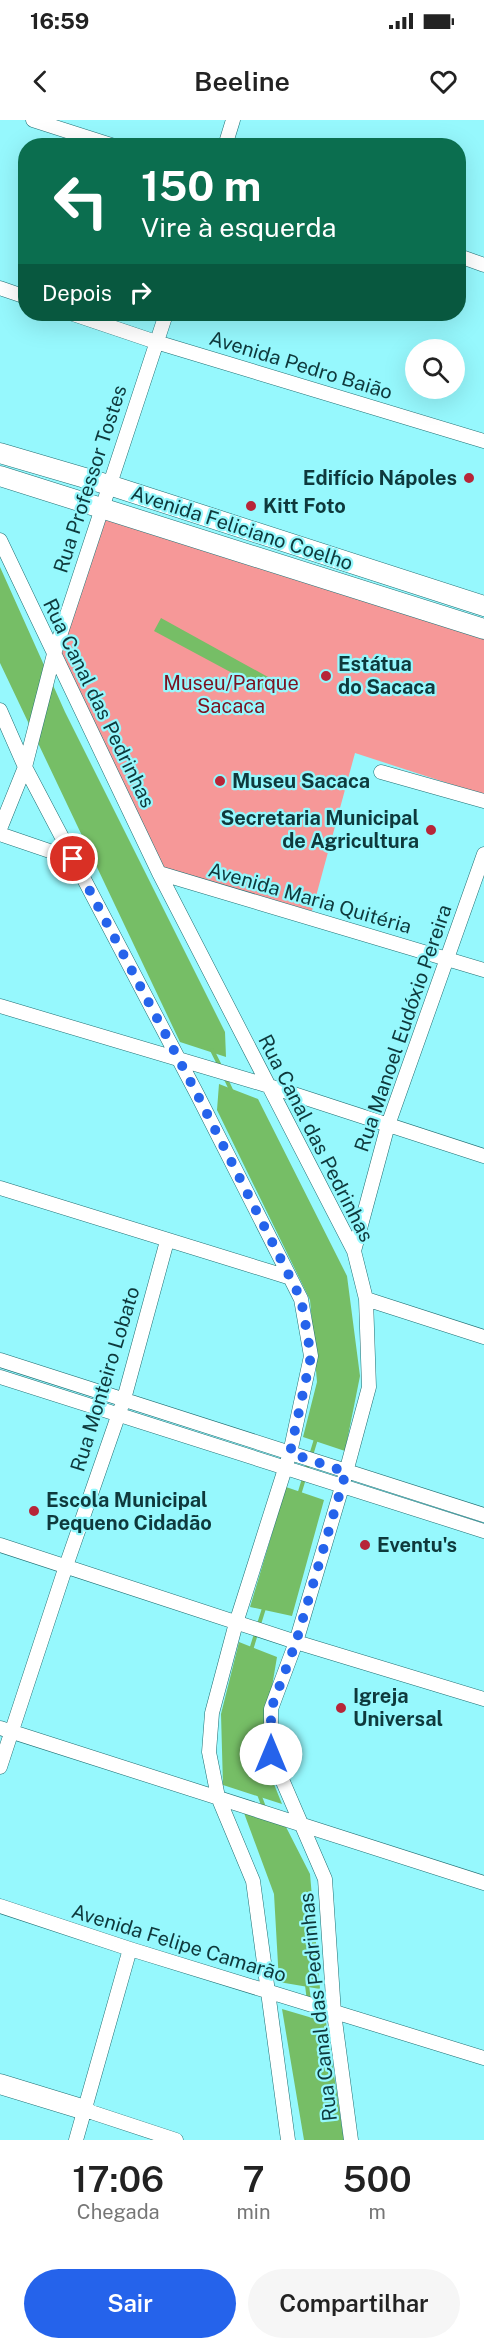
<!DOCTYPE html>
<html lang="pt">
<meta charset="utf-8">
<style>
:root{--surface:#fff;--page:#f6f6f6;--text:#222;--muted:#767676;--accent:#2563eb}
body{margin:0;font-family:"Public Sans",sans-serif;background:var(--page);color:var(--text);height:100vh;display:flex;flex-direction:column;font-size:22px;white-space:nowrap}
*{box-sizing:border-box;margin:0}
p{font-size:20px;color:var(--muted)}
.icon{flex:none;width:33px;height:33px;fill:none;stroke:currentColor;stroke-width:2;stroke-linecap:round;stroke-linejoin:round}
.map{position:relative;height:2020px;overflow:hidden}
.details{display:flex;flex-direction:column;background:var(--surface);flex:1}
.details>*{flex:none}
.banner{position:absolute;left:18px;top:18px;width:448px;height:183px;border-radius:24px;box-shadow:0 6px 24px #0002;background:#0b6e4f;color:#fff;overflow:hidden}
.fabs{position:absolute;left:405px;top:219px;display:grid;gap:12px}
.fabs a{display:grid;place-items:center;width:60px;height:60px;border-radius:50%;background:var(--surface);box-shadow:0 6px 24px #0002;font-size:30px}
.pin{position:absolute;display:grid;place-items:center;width:51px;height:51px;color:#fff;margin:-26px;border:3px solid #fff;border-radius:50%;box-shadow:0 2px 6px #0007}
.me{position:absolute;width:66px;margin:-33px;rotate:0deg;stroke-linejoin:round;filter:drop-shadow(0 0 4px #0008)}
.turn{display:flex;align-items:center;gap:21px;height:126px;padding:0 24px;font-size:27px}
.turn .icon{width:78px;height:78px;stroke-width:2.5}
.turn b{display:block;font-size:42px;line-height:51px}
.then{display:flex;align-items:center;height:57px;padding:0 24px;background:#0003;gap:12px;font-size:22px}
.eta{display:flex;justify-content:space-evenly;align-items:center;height:102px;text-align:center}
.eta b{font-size:36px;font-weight:600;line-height:42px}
.cta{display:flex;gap:12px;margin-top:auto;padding:12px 24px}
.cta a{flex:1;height:69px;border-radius:36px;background:var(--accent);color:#fff;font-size:24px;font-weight:600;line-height:69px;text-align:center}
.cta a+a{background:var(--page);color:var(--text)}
.status{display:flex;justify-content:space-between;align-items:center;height:42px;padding:0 30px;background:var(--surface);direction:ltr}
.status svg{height:16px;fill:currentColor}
header{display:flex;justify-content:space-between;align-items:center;height:78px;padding:0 24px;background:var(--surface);font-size:27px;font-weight:600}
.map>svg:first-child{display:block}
.green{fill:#f69898}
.water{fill:#76be66}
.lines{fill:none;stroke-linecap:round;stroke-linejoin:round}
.stream{stroke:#76be66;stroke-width:4}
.street-casing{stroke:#206f73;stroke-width:15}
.secondary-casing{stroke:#206f73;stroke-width:21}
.street{stroke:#fff;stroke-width:14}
.secondary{stroke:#fff;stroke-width:20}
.route{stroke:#2563eb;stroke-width:10;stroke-dasharray:0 18}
.poi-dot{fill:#b72538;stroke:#96f8fd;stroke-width:2}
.labels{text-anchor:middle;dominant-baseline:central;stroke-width:4.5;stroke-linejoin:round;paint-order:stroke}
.street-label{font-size:20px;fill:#0e393c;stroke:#96f8fd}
.poi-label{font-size:20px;font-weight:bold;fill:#0e393c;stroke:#96f8fd;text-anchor:start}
.park-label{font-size:20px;fill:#7b1221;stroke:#96f8fd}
</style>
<div class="status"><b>16:59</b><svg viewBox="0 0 49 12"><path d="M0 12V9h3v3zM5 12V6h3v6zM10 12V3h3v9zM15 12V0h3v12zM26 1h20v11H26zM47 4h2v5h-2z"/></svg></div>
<header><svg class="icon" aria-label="back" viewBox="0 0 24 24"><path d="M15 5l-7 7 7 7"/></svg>Beeline<svg class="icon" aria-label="heart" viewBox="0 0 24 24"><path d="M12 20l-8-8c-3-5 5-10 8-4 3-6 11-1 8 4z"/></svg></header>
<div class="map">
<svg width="484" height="2020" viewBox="0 0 484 2020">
<rect width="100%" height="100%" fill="#96f8fd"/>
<path class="green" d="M103,391L484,511V675L355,633L312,791L161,748L60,531Z"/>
<path class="water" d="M0,447L65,592L225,912L226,937L180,922L0,543Z
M161,498L268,557L262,569L154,511Z
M219,964L258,979L347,1156L360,1256L345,1331L303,1317L317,1262L310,1180L217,990Z
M286,1367L324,1380L292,1496L250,1487Z
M239,1522L277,1537L261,1632L282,1684L223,1665L221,1594Z
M244,1693L285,1705L310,1754L320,1869L279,1862L274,1774Z
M282,1889L326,1902L344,2020H304Z"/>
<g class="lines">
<path class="stream" d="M212,930L221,948
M225,957L232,972
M299,1375L316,1319
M251,1530L265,1485
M259,1674L265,1690
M307,1865L309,1881"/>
<g class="street-casing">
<path id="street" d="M33,0L114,26
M225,26L233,0
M459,136L484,145
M0,168L26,177
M73,194L156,222L484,321
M0,420L159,753L354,1131L366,1179L369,1267L342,1367L296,1522L271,1589V1634L325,1759L334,1893L351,2020
M0,590L25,647L197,974L301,1179L311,1236L290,1333L236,1503L212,1593L209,1632L218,1677L253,1761L288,2020
M381,652L484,681
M0,709L25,647L54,534L166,194
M0,714L73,739
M159,753L484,850
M0,886L269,966L484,1036
M0,1068L288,1157
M354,1131L388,1005L484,734
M366,1179L484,1217
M0,1240L484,1395
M0,1257L484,1411
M0,1425L296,1522L484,1579
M0,1608L484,1763
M0,1647L66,1446L124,1279L167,1121
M0,1786L130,1829L484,1938
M85,1990L176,2020
M76,2020L130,1829"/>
</g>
<g class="secondary-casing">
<path id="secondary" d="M0,333L109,365L484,486
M0,356L484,509
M0,1964L85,1990"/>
</g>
<use href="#street" class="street"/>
<use href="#secondary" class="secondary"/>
</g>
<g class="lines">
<path class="route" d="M73,739L197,974L301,1179L311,1236L290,1333L346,1352L296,1522L271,1589V1634"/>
</g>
<g class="poi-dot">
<circle cx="469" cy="358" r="6"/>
<circle cx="251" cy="386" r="6"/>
<circle cx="326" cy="556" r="6"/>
<circle cx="220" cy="661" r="6"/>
<circle cx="431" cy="710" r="6"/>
<circle cx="34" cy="1391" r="6"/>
<circle cx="365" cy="1425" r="6"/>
<circle cx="341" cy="1588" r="6"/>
</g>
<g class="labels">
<g class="street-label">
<text transform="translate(301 245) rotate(17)">Avenida Pedro Baião</text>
<text transform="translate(90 359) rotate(-72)">Rua Professor Tostes</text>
<text transform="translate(242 408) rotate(18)">Avenida Feliciano Coelho</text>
<text transform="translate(99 583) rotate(64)">Rua Canal das Pedrinhas</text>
<text transform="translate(310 778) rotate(16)">Avenida Maria Quitéria</text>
<text transform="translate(403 908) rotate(-71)">Rua Manoel Eudóxio Pereira</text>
<text transform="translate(316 1018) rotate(63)">Rua Canal das Pedrinhas</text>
<text transform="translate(105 1259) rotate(-73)">Rua Monteiro Lobato</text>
<text transform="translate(179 1823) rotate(17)">Avenida Felipe Camarão</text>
<text transform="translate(318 1887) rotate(-96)">Rua Canal das Pedrinhas</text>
</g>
<g class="poi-label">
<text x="457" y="358" text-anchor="end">Edifício Nápoles</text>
<text x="263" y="386">Kitt Foto</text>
<text x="338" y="544">Estátua<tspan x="338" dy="23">do Sacaca</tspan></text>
<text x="232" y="661">Museu Sacaca</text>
<text x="419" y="698" text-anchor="end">Secretaria Municipal<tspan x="419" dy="23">de Agricultura</tspan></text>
<text x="46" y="1380">Escola Municipal<tspan x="46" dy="23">Pequeno Cidadão</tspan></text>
<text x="377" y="1425">Eventu's</text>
<text x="353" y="1576">Igreja<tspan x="353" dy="23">Universal</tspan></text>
</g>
<g class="park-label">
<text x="231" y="563">Museu/Parque<tspan x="231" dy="23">Sacaca</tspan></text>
</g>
</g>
</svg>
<div class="fabs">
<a><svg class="icon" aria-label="search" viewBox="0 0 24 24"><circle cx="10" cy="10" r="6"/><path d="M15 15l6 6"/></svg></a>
</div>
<div class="pin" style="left:73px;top:739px;background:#d93025"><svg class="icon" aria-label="arrive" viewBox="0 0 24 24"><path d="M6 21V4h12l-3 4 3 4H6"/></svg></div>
<svg class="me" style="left:271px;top:1634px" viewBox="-20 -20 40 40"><circle r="19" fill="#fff"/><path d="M0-13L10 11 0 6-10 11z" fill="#2563eb"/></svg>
<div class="banner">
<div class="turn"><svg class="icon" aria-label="left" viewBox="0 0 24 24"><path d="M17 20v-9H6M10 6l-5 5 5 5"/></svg><div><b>150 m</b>Vire à esquerda</div></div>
<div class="then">Depois<svg class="icon" aria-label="right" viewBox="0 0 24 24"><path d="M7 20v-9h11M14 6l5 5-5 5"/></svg></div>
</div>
</div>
<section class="details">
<div class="eta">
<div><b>17:06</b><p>Chegada</p></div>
<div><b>7</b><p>min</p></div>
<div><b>500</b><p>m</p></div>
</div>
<div class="cta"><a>Sair</a><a>Compartilhar</a></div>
</section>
